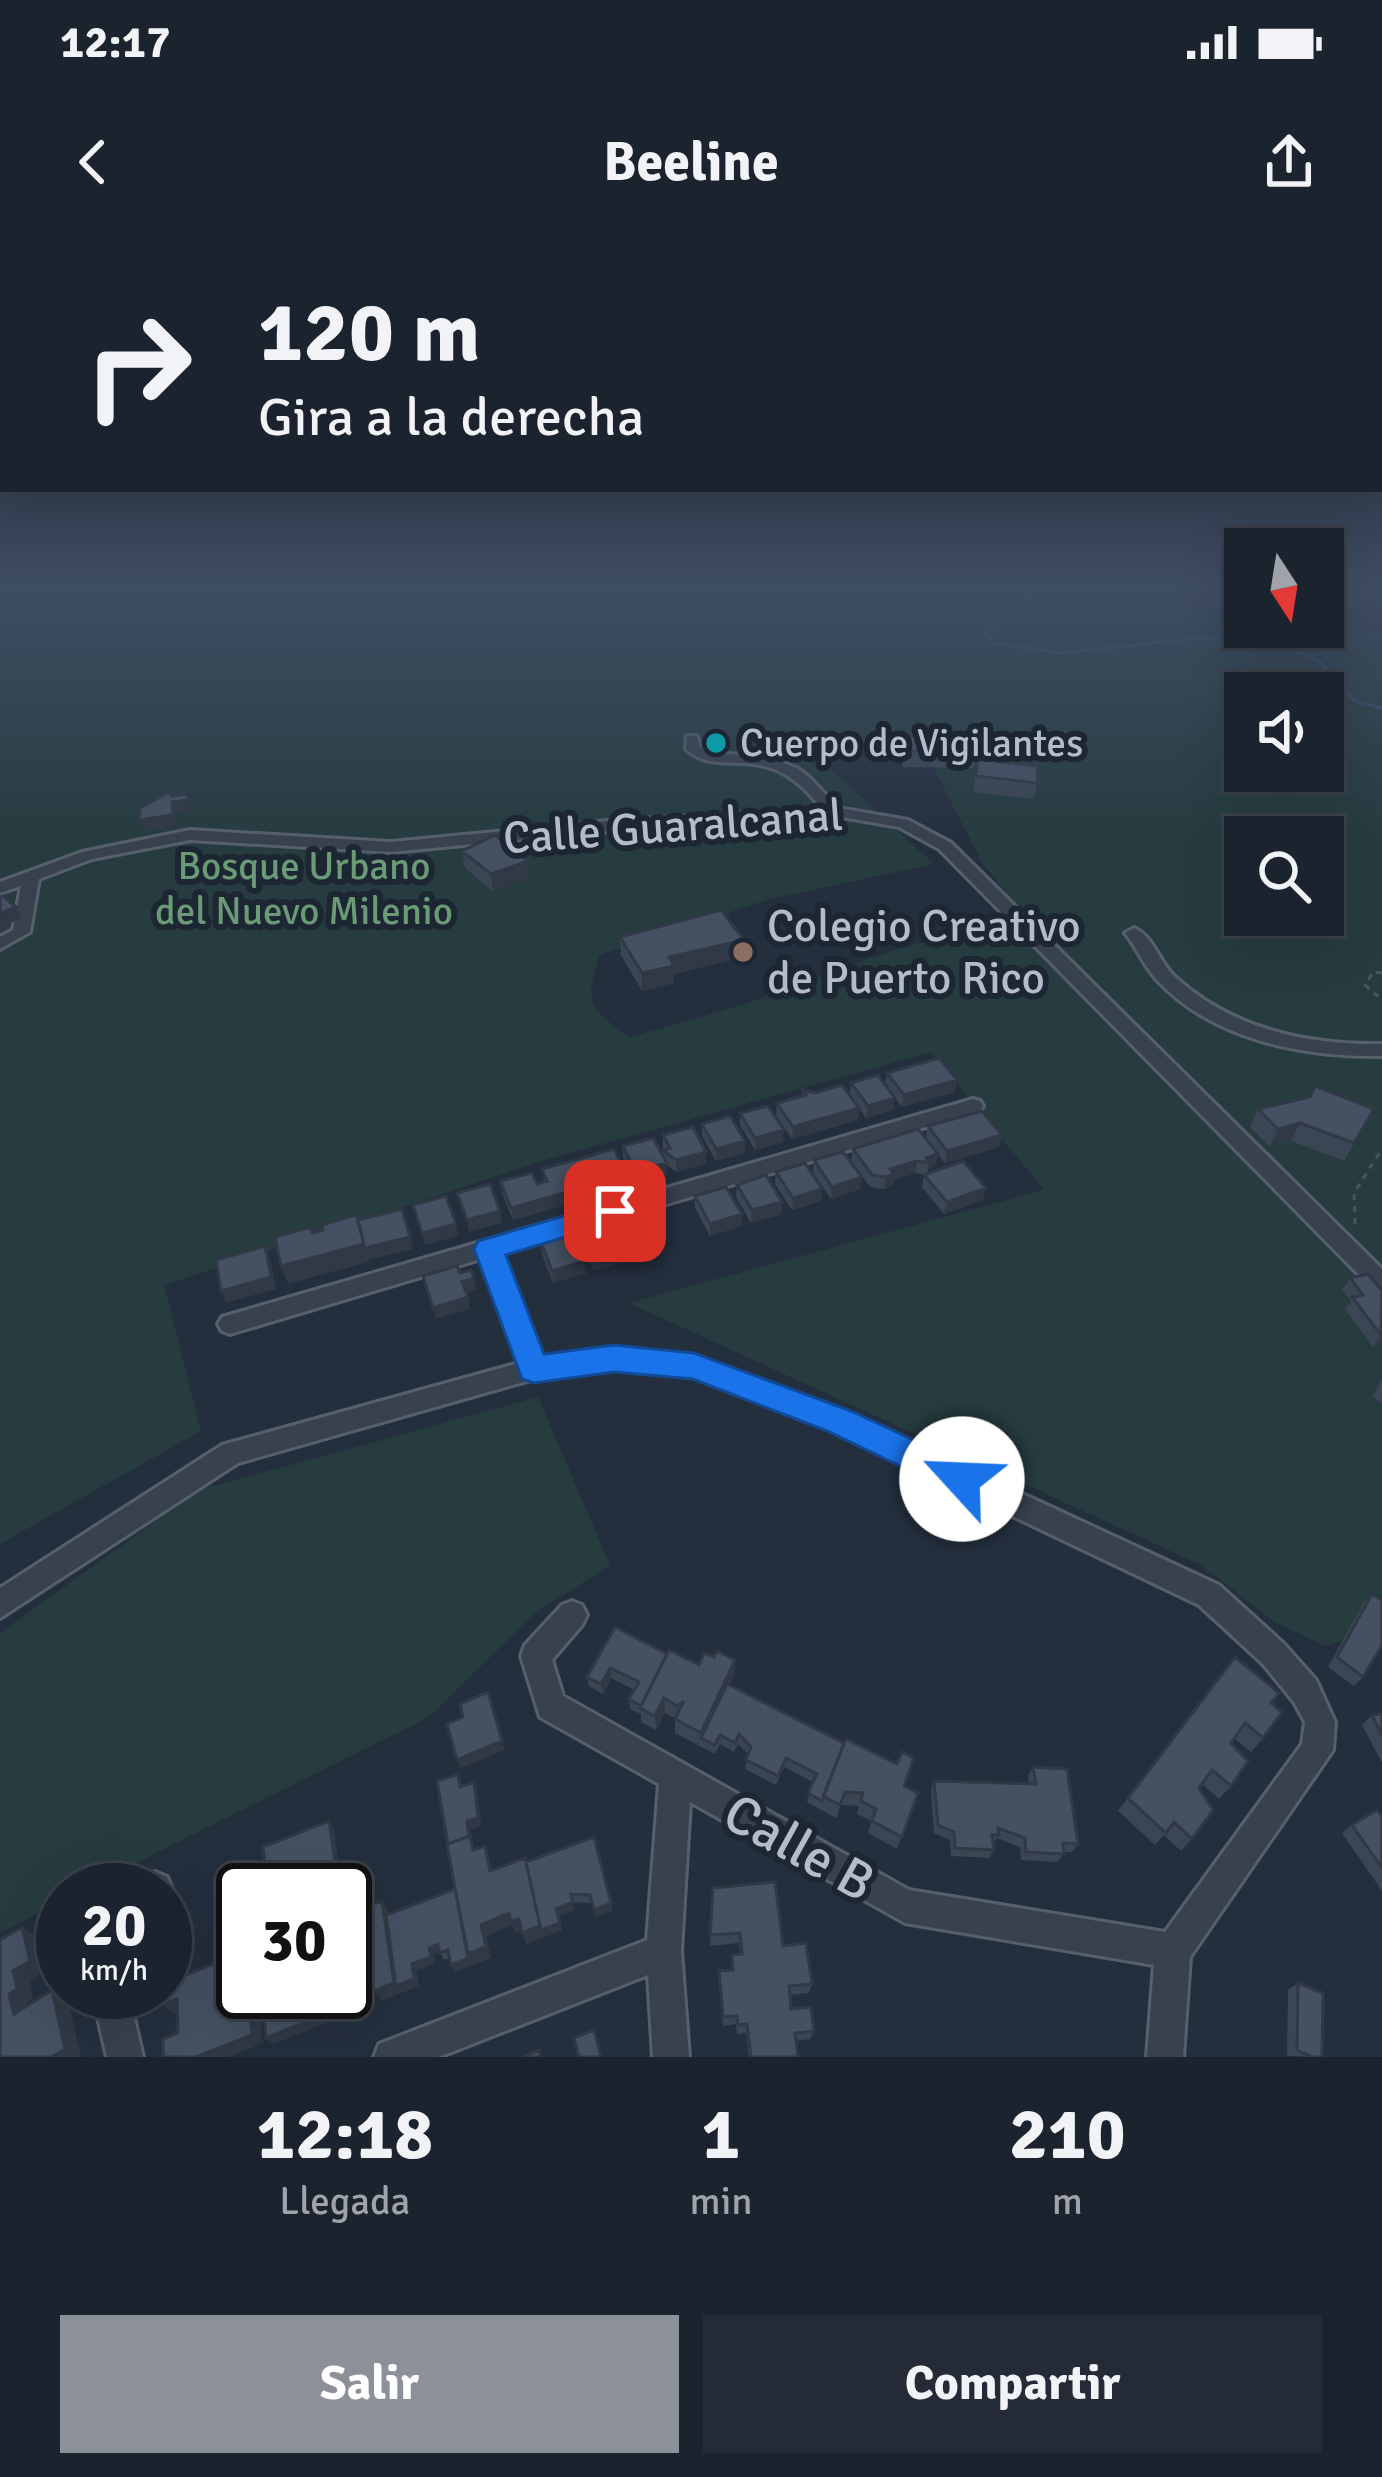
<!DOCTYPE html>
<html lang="es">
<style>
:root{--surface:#1b232e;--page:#242b36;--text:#f1f3f6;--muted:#a0a4aa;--line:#39404a;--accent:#8c9099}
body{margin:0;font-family:Signika,sans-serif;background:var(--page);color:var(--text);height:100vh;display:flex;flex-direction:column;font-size:45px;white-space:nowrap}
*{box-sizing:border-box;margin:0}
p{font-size:39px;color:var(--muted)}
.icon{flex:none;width:66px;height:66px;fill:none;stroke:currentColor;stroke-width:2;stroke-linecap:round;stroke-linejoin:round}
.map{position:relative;height:1817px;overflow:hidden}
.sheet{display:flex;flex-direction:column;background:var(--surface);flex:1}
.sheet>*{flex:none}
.banner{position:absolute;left:0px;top:0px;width:1383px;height:252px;box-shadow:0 12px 48px #0002,0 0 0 3px var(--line);background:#1b232e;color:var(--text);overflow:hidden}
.needle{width:78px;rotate:168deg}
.fabs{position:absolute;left:1224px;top:288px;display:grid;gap:24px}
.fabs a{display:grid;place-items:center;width:120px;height:120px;border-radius:0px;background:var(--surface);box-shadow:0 12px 48px #0002,0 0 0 3px var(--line);font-size:60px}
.speed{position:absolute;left:36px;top:1623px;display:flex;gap:24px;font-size:60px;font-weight:700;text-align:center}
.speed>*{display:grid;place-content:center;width:156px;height:156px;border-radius:50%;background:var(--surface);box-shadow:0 12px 48px #0002,0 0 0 3px var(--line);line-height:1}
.speed small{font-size:30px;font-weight:400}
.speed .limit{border:6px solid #111;border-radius:18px;background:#fff;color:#111}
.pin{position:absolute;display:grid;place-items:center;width:102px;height:102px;color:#fff;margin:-51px;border-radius:24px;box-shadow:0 6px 18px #0006}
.me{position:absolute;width:132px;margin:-66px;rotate:295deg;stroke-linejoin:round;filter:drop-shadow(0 0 9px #0008)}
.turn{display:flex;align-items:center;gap:42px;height:252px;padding:0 60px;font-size:54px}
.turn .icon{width:156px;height:156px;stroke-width:2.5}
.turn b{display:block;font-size:84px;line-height:102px}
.eta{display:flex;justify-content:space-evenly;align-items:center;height:204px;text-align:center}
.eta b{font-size:72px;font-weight:800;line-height:84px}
.button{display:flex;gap:24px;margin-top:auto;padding:24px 60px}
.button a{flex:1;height:138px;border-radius:0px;background:var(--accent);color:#fff;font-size:48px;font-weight:800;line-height:138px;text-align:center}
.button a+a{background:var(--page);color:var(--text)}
.status{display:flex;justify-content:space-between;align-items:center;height:84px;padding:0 60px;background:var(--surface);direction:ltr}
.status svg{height:33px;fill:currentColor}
header{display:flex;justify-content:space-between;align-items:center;height:156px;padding:0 60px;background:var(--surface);font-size:54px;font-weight:800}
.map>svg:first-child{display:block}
.green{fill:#263c3f;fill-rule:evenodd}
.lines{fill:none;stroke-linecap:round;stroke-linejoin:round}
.stream{stroke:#394c67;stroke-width:3}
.minor-casing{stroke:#565f6c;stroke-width:6}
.path{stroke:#44595c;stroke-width:3;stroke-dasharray:6 6;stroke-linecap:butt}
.minor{fill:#38414e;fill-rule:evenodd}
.wall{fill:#3b4654}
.shaded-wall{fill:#303945}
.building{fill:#455162;stroke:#303945;stroke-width:3}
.route{fill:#1a73e8;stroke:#114b97;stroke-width:3}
.culture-dot{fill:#0f9aa8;stroke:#1d2633;stroke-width:4.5}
.education-dot{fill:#8d6e63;stroke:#1d2633;stroke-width:4.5}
.labels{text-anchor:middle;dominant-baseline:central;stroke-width:12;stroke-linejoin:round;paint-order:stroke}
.far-poi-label{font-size:39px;fill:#b4bcc9;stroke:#1d2633;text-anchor:start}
.far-park-label{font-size:39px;fill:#6b9a76;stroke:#1d2633}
.street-label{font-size:45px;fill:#b4bcc9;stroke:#1d2633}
.poi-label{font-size:45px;fill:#b4bcc9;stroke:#1d2633;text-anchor:start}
.near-street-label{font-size:54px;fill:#b4bcc9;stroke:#1d2633}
</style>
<div class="status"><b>12:17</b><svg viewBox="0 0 49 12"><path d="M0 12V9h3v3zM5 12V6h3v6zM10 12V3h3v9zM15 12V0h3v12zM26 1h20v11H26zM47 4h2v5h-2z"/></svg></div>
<header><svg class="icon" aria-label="back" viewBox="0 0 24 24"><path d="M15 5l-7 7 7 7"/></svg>Beeline<svg class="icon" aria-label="share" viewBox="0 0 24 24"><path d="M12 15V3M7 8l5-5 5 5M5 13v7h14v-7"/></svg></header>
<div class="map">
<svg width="1382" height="1817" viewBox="0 0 1382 1817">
<rect width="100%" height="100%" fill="#242f3e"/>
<path class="green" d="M0,347H1032L1056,356L1066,350L1080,357L1096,354L1245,374V387L1323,384L1382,392V1398L1375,1391L1325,1406L1273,1381L1201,1325L629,1063L1044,950L931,812L552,918L164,1045L201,1191L0,1304ZM1245,453H1323V531H1245ZM912,494H926L934,528L981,621L1033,687C933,687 848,728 756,760C715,774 673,785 631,797C590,771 583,763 600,715L770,659L934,624L819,518C848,505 879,518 909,506ZM1245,597H1323V675H1245Z
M538,1157L610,1325L534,1374L429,1477L82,1650H63V1660L0,1693V1393L199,1250Z"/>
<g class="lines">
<path class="stream" d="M1006,347L1031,353L1027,369L985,393L993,403L1061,413L1201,398L1278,403L1319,421L1355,461L1382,468"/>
<g class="minor-casing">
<path id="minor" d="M687,496H697L700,507L707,513L762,516L797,528L810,538L838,568L908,580L951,603L1382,1029V1053L1374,1050L939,609L899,587L842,577L618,590L391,612L190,600L92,619L39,639L30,692L0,709V697L13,690L21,646L0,653V642L82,612L190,590L391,602L618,580L822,569C806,548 787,530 760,525C734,520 706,528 686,509Z
M1134,688C1154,697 1159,722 1175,737C1232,789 1306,805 1382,804V816C1303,817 1213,800 1157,740C1144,726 1137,708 1125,693Z
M973,859L980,861L983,866L980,871L502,1013L542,1118L614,1108L694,1116L848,1173L1219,1345L1284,1404L1316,1440L1335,1482L1333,1510L1190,1717L1183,1817H1147L1154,1725L905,1683L690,1562L681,1711L689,1817H653L648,1735L439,1817H374L379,1804L647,1700L659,1544L540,1477L521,1416L525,1405L562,1365L572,1361L582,1365L587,1375L582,1385L552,1420L563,1456L909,1650L1165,1692L1302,1504L1305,1482L1294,1462L1263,1424L1199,1365L830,1189L693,1136L614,1128L534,1139L238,1223L0,1378V1348L222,1205L519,1123L481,1019L230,1094L222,1091L218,1084L222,1077Z
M155,1632L167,1637L172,1649L165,1662V1650H136L141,1638Z
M92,1752H128L143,1817H107Z"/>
</g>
<path class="path" d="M1382,733L1373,732L1365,745L1382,760
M1355,984L1354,953L1382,909"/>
<use href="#minor" class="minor"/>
</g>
<path class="wall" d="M1350,347L1334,374L1323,370L1326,354Z
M707,492L725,504V509L709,510Z
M902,496L977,511L974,528L903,527L900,512Z
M978,519L1037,543L1033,559L973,552Z
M462,611L528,621L530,638L493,652L465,628Z
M620,697L744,700V717L674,734V743L642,751L621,715Z
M887,833L955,852L902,867L895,858L893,870L866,878L850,855L851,843L885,844Z
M803,850L859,868L858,880L792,899L776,875L777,863L802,856Z
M1258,869H1374L1344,921L1291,901L1270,907L1250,887Z
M740,873L783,902L755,910L740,885Z
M702,884L745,913L716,921L702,896Z
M928,886L1002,895L999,907L945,923L938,914L935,926L928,929L927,934L983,960L944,974L922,947L924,935L915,933L894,940L892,946L884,949L870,947L851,921L853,909L926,898Z
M663,895L706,924L676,932L667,925V935L636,944L623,918V906L663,916Z
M814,920L860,949L831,959L813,933Z
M542,929L627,935V947L595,956L589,942L583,944L586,959L513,980L502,953L500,941L537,944L544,942Z
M776,932L822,949L821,961L792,970L775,944Z
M737,945L782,962L781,974L751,983L736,957Z
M695,956L742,974L741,986L710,996L695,968Z
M581,990L625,1010V1021L594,1030L582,1002Z
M541,1002L586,1033L553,1043L542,1014Z
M1350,1038L1382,1051V1104L1373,1107L1345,1069L1351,1061L1342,1050Z
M1382,1139V1164L1373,1156Z
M1372,1354L1363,1437L1354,1446L1328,1427L1363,1364Z
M615,1387L667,1414L699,1425L714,1417L735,1420L734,1435L729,1445L918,1553L897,1609L868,1593L871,1581L857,1574L859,1566L841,1565L836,1578L807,1562L813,1542L784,1527L776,1545L745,1529L748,1514L738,1504L734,1512L720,1504L715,1514L675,1493V1478L665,1473L656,1490L641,1482V1474L630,1469L629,1459L635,1450L611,1438L603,1454L589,1446L587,1437Z
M1235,1417L1271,1463L1263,1498L1251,1512L1234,1498L1231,1503V1546L1219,1559L1202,1544L1199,1548L1192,1599L1181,1611L1164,1595L1155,1605L1118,1571Z
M1382,1474V1521H1381L1362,1485L1372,1475Z
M1033,1527L1078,1604L1072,1612H1064L1058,1622L1021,1620L1020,1607L997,1598L993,1603L994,1610L989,1618L951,1616L950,1600L934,1593L931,1550L934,1541L1029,1544L1028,1536Z
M462,1546L477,1550L481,1586L470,1590L472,1601L475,1610L485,1606L492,1630L527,1622L594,1597L612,1671L596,1677L591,1663L573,1662L575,1670L558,1676L562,1690L526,1704L522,1690L515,1692L512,1685L486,1696L491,1718L454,1732L449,1718L444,1720L440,1712L433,1715L435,1723L416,1730L419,1746L382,1760L374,1747L366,1740L350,1747V1756L343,1758L345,1775L273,1804L354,1676V1680L389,1673L455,1649Z
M1382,1577V1651L1342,1593L1352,1585Z
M713,1648L783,1706L812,1744L809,1753L790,1755L791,1769L814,1791L810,1799L796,1801L798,1817H749L746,1793L737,1794L736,1784L723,1786L719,1731L731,1730L732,1715L740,1714L739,1703L710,1706Z
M1298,1743L1322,1817L1287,1816L1288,1750Z"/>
<path class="shaded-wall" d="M1382,347V359L1334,374L1339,359Z
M171,551L175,562L187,554L191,571L176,574L177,586L143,591L139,580Z
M528,621L530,638L493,652L491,634Z
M16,667L21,679L8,684L10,688L0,692L1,673Z
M744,700V717L674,734V743L642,751V733L669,717Z
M957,840L955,852L902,867L904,855Z
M895,858L893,870L866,878L868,866Z
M859,868L858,880L792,899L793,887Z
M1300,883L1291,901L1270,907L1278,889Z
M784,890L783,902L755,910V898Z
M1002,895L999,907L945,923L947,911Z
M745,901V913L716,921V909Z
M706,912V924L676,932V920Z
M938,914L935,926L928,929L929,923L926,918Z
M917,921L915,933L894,940L892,946L884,949L886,937L890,929Z
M667,923V935L636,944L635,932Z
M588,930L589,942L580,945L579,933Z
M627,935V947L595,956L594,944Z
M862,937L860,949L831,959L832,947Z
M585,947L586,959L513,980L511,968Z
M986,948L983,960L944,974L947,962Z
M822,949L821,961L792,970L793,958Z
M782,962L781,974L751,983L752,970Z
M500,971L502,983L469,992L467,980Z
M742,974L741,986L710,996V984Z
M456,984L458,996L425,1005L422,993Z
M410,997L413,1009L368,1020L369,1022L288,1044L281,1026L364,1004Z
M265,1006L270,1018L276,1049L226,1063L221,1051Z
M625,1010V1021L594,1030L593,1018Z
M585,1021L586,1033L553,1043L552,1031Z
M474,1038L477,1050L465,1054L462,1042Z
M468,1057L470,1069L436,1079L433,1068Z
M1381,1095L1382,1104L1373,1107Z
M735,1420L734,1435L704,1500L701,1498V1493Z
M610,1428L611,1438L603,1454L601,1444Z
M664,1458L665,1473L656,1490L655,1476Z
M502,1501L505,1510L461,1528L457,1520Z
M474,1542L477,1550L481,1586L470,1590L478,1622L473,1609L467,1581Z
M329,1581L334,1590L341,1636L305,1650H279Z
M382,1661L389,1672L400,1745L412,1724L429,1708L438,1704L442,1711L433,1715L435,1723L416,1730L419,1746L382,1760L374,1751Z
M573,1662L575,1670L558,1676L556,1669Z
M611,1663L612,1671L596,1677L594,1670Z
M345,1665L354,1676L356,1693L348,1683Z
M509,1673L519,1679L523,1690L515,1692L512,1685L486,1696L491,1718L454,1732L451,1725L467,1714L481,1685Z
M560,1683L562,1690L526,1704L522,1693L540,1686Z
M22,1687L38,1697L46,1731L30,1740L33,1758L26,1763L30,1783L14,1774L9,1754Z
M231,1717L242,1727L245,1769L234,1759Z
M363,1729L372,1736L380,1745L372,1748L366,1740L350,1747V1756L343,1758L345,1775L273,1804L266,1798L316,1773L335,1752H345V1736Z
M52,1750L68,1760L81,1817H52Z
M248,1754L259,1763L263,1803L229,1817H196Z
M177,1759L189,1768L175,1774L162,1765Z"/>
<path class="building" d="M1350,347H1380L1339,359L1326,354Z
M707,492H723L725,504H709Z
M902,496L973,497L977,511H906Z
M978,519L1038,526L1037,543L976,536Z
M171,551V556L187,554L188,560L172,562L173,575L139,580L140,568Z
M495,595L528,621L491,634L462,611Z
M3,656L16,667L1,673L4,676L0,678V657Z
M721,670L744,700L669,717L674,726L642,733L620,697Z
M939,818L957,840L904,855L887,833Z
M878,835L895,858L868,866L851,843Z
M842,845L859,868L793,887L777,863L806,855L803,850L815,853Z
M1315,846L1374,869L1354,903L1300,883L1278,889L1258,869L1310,857Z
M768,866L784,890L755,898L740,873Z
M982,871L1002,895L947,911L928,886Z
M730,876L745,901L716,909L702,884Z
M693,887L706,912L676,920L663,910L670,908L663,895Z
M918,889L938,914L926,918L929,923L917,921L890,929L894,934L886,937L872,935L853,909Z
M653,898L667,923L635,932L623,906Z
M614,909L627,935L594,944L588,930L579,933L585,947L511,968L500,941L532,933L537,944L547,941L542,929Z
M843,912L862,937L832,947L814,920Z
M963,921L986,948L947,962L924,935Z
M805,923L822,949L793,958L776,932Z
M766,935L782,962L752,970L737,945Z
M490,944L500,971L467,980L457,953Z
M726,947L742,974L710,984L695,956Z
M446,956L456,984L422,993L413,965Z
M402,969L410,997L365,1008L358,980Z
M356,975L364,1004L281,1026L275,997L311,987L312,993L323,990L322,985Z
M612,980L625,1010L593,1018L581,990Z
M573,992L585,1021L552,1031L541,1002Z
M265,1006L271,1037L221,1051L216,1020Z
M457,1026L460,1033L471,1030L474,1038L462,1042L468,1057L433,1068L423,1036Z
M1368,1034L1382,1051L1381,1095L1352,1057L1363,1055L1350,1038Z
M1372,1354L1382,1360V1405L1363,1437L1337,1417Z
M615,1387L667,1414L641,1466L629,1459L639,1442L610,1428L601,1444L587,1437Z
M669,1410L699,1425L704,1413L714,1417L717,1411L735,1420L701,1493L675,1479L684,1461L677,1466L664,1458L655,1476L640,1468Z
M1235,1417L1279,1453L1271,1463L1282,1472L1263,1498L1245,1483L1231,1503L1248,1521L1231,1546L1212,1530L1199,1548L1213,1570L1192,1599L1174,1582L1166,1593L1128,1558Z
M727,1444L844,1503L822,1561L808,1553L817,1534L786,1518L778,1536L746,1520L751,1507L739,1494L735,1503L720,1495L715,1505L701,1498Z
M488,1452L502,1501L457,1520L447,1484L463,1477L460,1464Z
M1382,1474V1495L1372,1475Z
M846,1499L897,1524L902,1512L914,1518L904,1546L918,1553L902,1597L872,1581L876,1569L861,1561L863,1553L845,1552L840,1565L823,1556Z
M1033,1527L1067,1529L1078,1604L1063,1603L1064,1614L1026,1612L1025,1598L998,1588L999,1595H992L994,1610L955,1608L954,1592L938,1585L934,1541L1036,1544Z
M458,1534L460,1547L474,1542L478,1578L467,1581L469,1596L448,1604L437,1541Z
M1377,1570L1382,1577V1628L1352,1585Z
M329,1581L336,1628L279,1650H268L263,1607Z
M470,1596L473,1610L485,1606L490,1631L525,1618L540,1686L522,1693L519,1679L511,1681L509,1673L481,1685L486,1707L467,1714L447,1604Z
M594,1597L611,1663L594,1670L590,1655L571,1654L573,1662L556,1669L560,1683L541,1690L526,1622Z
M775,1642L783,1706L806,1703L812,1744L789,1746L791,1769L811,1767L814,1791L795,1793L798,1817H751L747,1784L738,1785L737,1776L723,1777L719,1731L733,1730L732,1715L742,1714L740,1693L710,1695L713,1648Z
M455,1649L469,1718L451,1725L448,1710L440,1713L438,1704L429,1708L431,1717L412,1724L414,1739L396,1746L386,1675Z
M382,1661L394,1743L374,1751L372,1736L364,1738L363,1729L345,1736V1665L348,1683L358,1679L356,1671Z
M22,1687L30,1721L13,1731L17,1749L9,1754L14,1774L52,1750L65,1809L52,1817H0V1700Z
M231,1717L234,1759L248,1754L252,1795L196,1817H163V1799L178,1793L177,1759L162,1765L161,1752H165V1743Z
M1298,1743L1323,1753L1322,1817H1313L1297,1810Z
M262,1752H314L316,1773L320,1776L266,1798Z
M314,1752H335L336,1766L316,1773Z
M594,1790L601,1817H579L574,1798Z
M539,1810L540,1817H523Z"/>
<linearGradient id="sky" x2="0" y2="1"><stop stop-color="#141a22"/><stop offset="0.58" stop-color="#3f4d63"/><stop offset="1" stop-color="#3f4d63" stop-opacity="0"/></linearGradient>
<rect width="1382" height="601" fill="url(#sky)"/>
<path class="route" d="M615,961L625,964L630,971L625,979L506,1015L544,1114L614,1105L694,1113L851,1171L974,1228L979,1239L974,1250L962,1255L950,1250L827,1191L693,1139L614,1132L534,1143L522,1139L474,1009L478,1001Z"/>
<circle class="culture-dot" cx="716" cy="503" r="12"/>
<circle class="education-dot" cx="743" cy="712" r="12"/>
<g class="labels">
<g class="far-poi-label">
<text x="740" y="503">Cuerpo de Vigilantes</text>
</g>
<g class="far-park-label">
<text x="304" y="626">Bosque Urbano<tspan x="304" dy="45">del Nuevo Milenio</tspan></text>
</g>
<g class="street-label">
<text transform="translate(673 587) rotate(-4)">Calle Guaralcanal</text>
</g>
<g class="poi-label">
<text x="767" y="686">Colegio Creativo<tspan x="767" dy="52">de Puerto Rico</tspan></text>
</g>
<g class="near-street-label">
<text transform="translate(799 1608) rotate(29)">Calle B</text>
</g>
</g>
</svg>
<div class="fabs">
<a><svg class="needle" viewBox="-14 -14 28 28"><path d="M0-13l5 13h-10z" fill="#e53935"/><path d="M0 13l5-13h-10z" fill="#a0a4aa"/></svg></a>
<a><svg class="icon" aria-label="sound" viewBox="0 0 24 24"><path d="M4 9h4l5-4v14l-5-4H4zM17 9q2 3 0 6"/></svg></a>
<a><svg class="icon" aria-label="search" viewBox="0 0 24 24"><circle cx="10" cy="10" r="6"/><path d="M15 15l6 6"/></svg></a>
</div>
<div class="speed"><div>20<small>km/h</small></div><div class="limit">30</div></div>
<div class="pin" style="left:615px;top:971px;background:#d93025"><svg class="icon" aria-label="arrive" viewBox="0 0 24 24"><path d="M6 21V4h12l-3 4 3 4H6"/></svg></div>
<svg class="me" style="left:962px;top:1239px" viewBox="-20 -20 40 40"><circle r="19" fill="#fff"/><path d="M0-13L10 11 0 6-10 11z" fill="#1a73e8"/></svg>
<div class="banner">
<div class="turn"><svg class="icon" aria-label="right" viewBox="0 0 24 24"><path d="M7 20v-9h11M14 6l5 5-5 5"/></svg><div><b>120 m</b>Gira a la derecha</div></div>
</div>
</div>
<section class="sheet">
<div class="eta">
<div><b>12:18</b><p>Llegada</p></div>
<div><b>1</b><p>min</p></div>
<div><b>210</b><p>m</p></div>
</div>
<div class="button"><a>Salir</a><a>Compartir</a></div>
</section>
